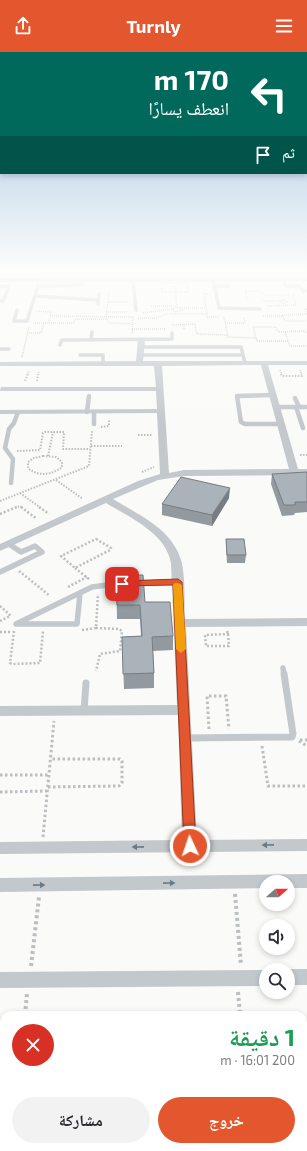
<!DOCTYPE html>
<html lang="ar">
<meta charset="utf-8">
<style>
:root{--surface:#fff;--page:#f2f2f3;--text:#2b2b33;--muted:#7c7c81;--accent:#e4572e}
body{margin:0;font-family:"Exo 2","Noto Naskh Arabic",sans-serif;background:var(--page);color:var(--text);direction:rtl;height:100vh;display:flex;flex-direction:column;font-size:15px;white-space:nowrap}
*{box-sizing:border-box;margin:0}
p{font-size:13px;color:var(--muted)}
.icon{flex:none;width:22px;height:22px;fill:none;stroke:currentColor;stroke-width:2;stroke-linecap:round;stroke-linejoin:round}
.map{position:relative;flex:1;overflow:hidden;direction:ltr}
.details{position:absolute;left:0px;top:959px;width:307px;height:140px;display:flex;flex-direction:column;background:var(--surface);border-radius:12px 12px 0 0;box-shadow:0 2px 6px #0003;direction:rtl}
.details>*{flex:none}
.banner{position:absolute;left:0px;top:0px;width:307px;height:122px;box-shadow:0 2px 6px #0003;direction:rtl;background:#00695c;color:#fff;overflow:hidden}
.needle{width:26px;rotate:69deg}
.fabs{position:absolute;left:259px;top:823px;display:grid;gap:8px}
.fabs a{display:grid;place-items:center;width:36px;height:36px;border-radius:50%;background:var(--surface);box-shadow:0 2px 6px #0003;font-size:20px}
.pin{position:absolute;display:grid;place-items:center;width:34px;height:34px;color:#fff;margin:-17px;border-radius:8px;box-shadow:0 2px 6px #0006}
.me{position:absolute;width:44px;margin:-22px;rotate:357deg;stroke-linejoin:round;filter:drop-shadow(0 0 3px #0008)}
.turn{display:flex;align-items:center;gap:14px;height:84px;padding:0 12px;font-size:18px}
.turn .icon{width:52px;height:52px;stroke-width:2.5}
.turn b{display:block;font-size:28px;line-height:34px}
.then{display:flex;align-items:center;height:38px;padding:0 12px;background:#0003;gap:8px;font-size:15px}
.round{display:grid;place-items:center;flex:none;width:42px;height:42px;border-radius:21px;background:var(--page)}
.summary{display:flex;align-items:center;justify-content:space-between;height:68px;padding:0 12px}
h1{font-size:24px;font-weight:700;line-height:30px;color:#1e9e55}
.cta{display:flex;gap:8px;margin-top:auto;padding:8px 12px}
.cta a{flex:1;height:46px;border-radius:24px;background:var(--accent);color:#fff;font-size:16px;font-weight:700;line-height:46px;text-align:center}
.cta a+a{background:var(--page);color:var(--text)}
header{display:flex;justify-content:space-between;align-items:center;height:52px;padding:0 12px;background:var(--accent);color:#fff;font-size:18px;font-weight:700}
.map>svg:first-child{display:block}
.lines{fill:none;stroke-linecap:round;stroke-linejoin:round}
.path-far4{stroke:#bbbfc2;stroke-width:1.5;stroke-dasharray:1 1;stroke-linecap:butt}
.path-far3{stroke:#bbbfc2;stroke-width:2;stroke-dasharray:1.5 1.5;stroke-linecap:butt}
.path-far2{stroke:#bbbfc2;stroke-width:2.5;stroke-dasharray:2 2;stroke-linecap:butt}
.path-far1{stroke:#bbbfc2;stroke-width:3;stroke-dasharray:2.5 2.5;stroke-linecap:butt}
.path{stroke:#bbbfc2;stroke-width:4;stroke-dasharray:3 3;stroke-linecap:butt}
.lane-far3{stroke:#c3c8cc;stroke-width:3.5}
.lane-far2{stroke:#c3c8cc;stroke-width:4.5}
.lane-far1{stroke:#c3c8cc;stroke-width:5.5}
.lane{stroke:#c3c8cc;stroke-width:7}
.street{fill:#c3c8cc;fill-rule:evenodd}
.wall{fill:#929a9f}
.shaded-wall{fill:#777d82}
.building{fill:#aab3b9;stroke:#777d82}
.oneway{fill:#6a7a87}
.route{fill:#e4572e;stroke:#94391e}
.slow{fill:#f59e0b}
</style>
<header><svg class="icon" aria-label="menu" viewBox="0 0 24 24"><path d="M4 6h16M4 12h16M4 18h16"/></svg>Turnly<svg class="icon" aria-label="share" viewBox="0 0 24 24"><path d="M12 15V3M7 8l5-5 5 5M5 13v7h14v-7"/></svg></header>
<div class="map">
<svg width="307" height="1099" viewBox="0 0 307 1099">
<rect width="100%" height="100%" fill="#fafaf8"/>
<g class="lines">
<path class="path-far4" d="M162,231H188V240H162Z
M175,234L177,255
M283,248L288,250L283,251L280,249Z
M247,249L246,239H261L264,243H289
M262,249H280
M108,250H127
M151,254H177
M267,254L296,253L293,243
M177,255L183,258L176,260L172,257Z
M180,256H206
M307,257H305L307,263
M37,259L51,260L49,271
M106,260H128
M143,261L172,257
M307,262L282,263L285,269H307
M50,264L133,265
M263,264H283
M106,265L109,240
M207,265H218
M224,265L228,285L256,286
M138,266H157L166,262H207
M208,267L204,242H210
M33,271H73L76,267H107L109,271L133,272
M225,271H245L244,265
M184,272V277
M172,273L195,272L197,282L227,283
M132,277H166
M285,280L290,294H307
M27,281H41L44,271
M132,281L133,264
M288,289H257L253,275H275L279,280L304,279L307,281
M22,305L29,275
M280,318L282,323
M300,318L302,323
M27,323L29,319
M38,323L39,319"/>
<path class="path-far3" d="M281,322L282,324H302L301,322
M25,329L28,322
M37,329L38,322
M101,375L109,374V367
M138,383H152
M91,394H122
M17,399L40,398L43,381L45,380H64L63,397H90
M300,403H307
M43,404L56,405L62,410V415C52,423 38,425 28,416V410L34,406Z
M48,404L53,380
M142,420L154,415
M56,428L83,447
M20,441L41,456
M0,449L89,414L92,379
M15,456L20,454L23,456"/>
<path class="path-far2" d="M21,455L37,467
M39,455L49,462
M0,462L17,455
M96,487L111,496L110,498L75,516L61,504Z
M75,516L89,527
M19,519L50,544
M68,535L87,525
M0,554L11,564
M0,569L10,564
M96,576L119,577L122,579L120,599L100,602L96,619
M82,578L96,576L98,542
M14,579L10,611L12,612L40,611L43,579
M227,579L228,582
M0,580H11
M228,582L229,594H206L205,583Z"/>
<path class="path-far1" d="M209,677L207,644H226L229,677
M300,688H307
M299,689L307,694
M262,694L268,734H307
M0,723H49
M48,735L119,734L122,731V709L120,707H50
M0,740L47,739
M43,785L54,669"/>
<path class="path" d="M235,842L241,913
M31,914L39,845
M238,940L240,963
M25,963L27,941
M9,1095V1099"/>
<path class="lane-far3" d="M213,227L219,256L260,257
M283,227L286,234H300L303,239H307
M133,228L136,258
M0,234H9L3,249H0
M214,234H229
M35,244L98,248
M98,252L99,242
M17,258L14,269H27L38,234L81,233L82,228
M91,288L92,280
M60,293L62,288L172,287V281
M141,295H241L245,311
M0,297H9
M80,303H103V312
M140,303H243"/>
<path class="lane-far2" d="M273,343L237,344L241,370L245,372H280
M295,346L299,355
M276,355H307
M296,355L303,376
M87,360L89,344
M94,360V372
M11,431L13,407L5,396L9,377L14,371L18,360"/>
<path class="lane-far1" d="M0,520L42,500L35,494L21,500L9,492
M138,531L178,530
M80,541L77,572H16L92,535L123,531
M283,616L284,623"/>
<path class="lane" d="M84,659L86,631
M185,686L292,685L293,682L284,622"/>
<path class="street" d="M307,225V229L0,230V226Z
M138,286H141L145,288L143,309H307V313H268L298,417H307V423L184,424L158,428L113,447C137,462 170,476 180,505C186,521 184,550 185,567L307,566V574L186,575L197,788L307,787V799L0,802V790L182,788L178,663L0,664V654L177,653L171,511C166,481 129,465 106,451L0,499V492L138,429L160,422L157,361L0,362V358L157,357L156,339H0L1,335H156L154,314H0V310L136,309ZM261,313L289,417L184,418L169,421L162,314Z
M307,822V836H288V830H266V836L0,840V826Z
M288,917H307V933H288V918H286Z
M266,918V934L0,936V920Z
M303,1083H307V1099H296L294,1095H303Z
M75,1095H248L246,1099H73Z"/>
</g>
<path class="wall" d="M307,420V460L295,461L294,463L282,464L271,432L272,422Z
M229,446L212,474L162,463V452Z
M226,487L246,503L245,511H227L226,494Z
M116,524L145,550L173,584V598L153,599L154,621V636L124,637L122,585L141,584L140,567H117Z"/>
<path class="shaded-wall" d="M230,436L229,446L212,474V463Z"/>
<path class="building" d="M307,420V450H295V453H284L272,422Z
M181,425L230,436L212,463L162,452Z
M226,487H244L246,503H227Z
M143,523L145,550H170L173,584L152,585L154,621L123,622L122,585L142,584L140,553H117L116,524Z"/>
<defs><path id="oneway-solid" d="M-6-.8H1V-3.2L6.5 0L1 3.2V.8H-6Z"/></defs>
<g class="oneway">
<use href="#oneway-solid" transform="translate(268 793) rotate(179)"/>
<use href="#oneway-solid" transform="translate(138 795) rotate(179)"/>
<use href="#oneway-solid" transform="translate(169 831) rotate(-1)"/>
<use href="#oneway-solid" transform="translate(39 833) rotate(-1)"/>
</g>
<linearGradient id="sky" x2="0" y2="1"><stop stop-color="#96bcdc"/><stop offset="0.59" stop-color="#fdfdfc"/><stop offset="1" stop-color="#fdfdfc" stop-opacity="0"/></linearGradient>
<rect width="307" height="371" fill="url(#sky)"/>
<path class="route" d="M178,527L182,530L196,794L194,798L190,799L186,798L184,794L173,533L122,534L118,532L122,529Z"/>
<path class="slow" d="M175,531H178L182,533L186,597L181,601L176,597L173,533Z"/>
</svg>
<div class="fabs">
<a><svg class="needle" viewBox="-14 -14 28 28"><path d="M0-13l5 13h-10z" fill="#e53935"/><path d="M0 13l5-13h-10z" fill="#7c7c81"/></svg></a>
<a><svg class="icon" aria-label="sound" viewBox="0 0 24 24"><path d="M4 9h4l5-4v14l-5-4H4zM17 9q2 3 0 6"/></svg></a>
<a><svg class="icon" aria-label="search" viewBox="0 0 24 24"><circle cx="10" cy="10" r="6"/><path d="M15 15l6 6"/></svg></a>
</div>
<div class="pin" style="left:122px;top:532px;background:#d93025"><svg class="icon" aria-label="arrive" viewBox="0 0 24 24"><path d="M6 21V4h12l-3 4 3 4H6"/></svg></div>
<svg class="me" style="left:190px;top:794px" viewBox="-20 -20 40 40"><circle r="17" fill="#e4572e" stroke="#fff" stroke-width="3"/><path d="M0-11L8 9 0 5-8 9z" fill="#fff"/></svg>
<div class="banner">
<div class="turn"><svg class="icon" aria-label="left" viewBox="0 0 24 24"><path d="M17 20v-9H6M10 6l-5 5 5 5"/></svg><div><b>170 m</b>انعطف يسارًا</div></div>
<div class="then">ثم<svg class="icon" aria-label="arrive" viewBox="0 0 24 24"><path d="M6 21V4h12l-3 4 3 4H6"/></svg></div>
</div>
<section class="details">
<div class="summary"><div><h1>1 دقيقة</h1><p>200 m · 16:01</p></div><a class="round" style="background:#d93025;color:#fff"><svg class="icon" aria-label="close" viewBox="0 0 24 24"><path d="M6 6l12 12M18 6L6 18"/></svg></a></div>
<div class="cta"><a>خروج</a><a>مشاركة</a></div>
</section>
</div>
